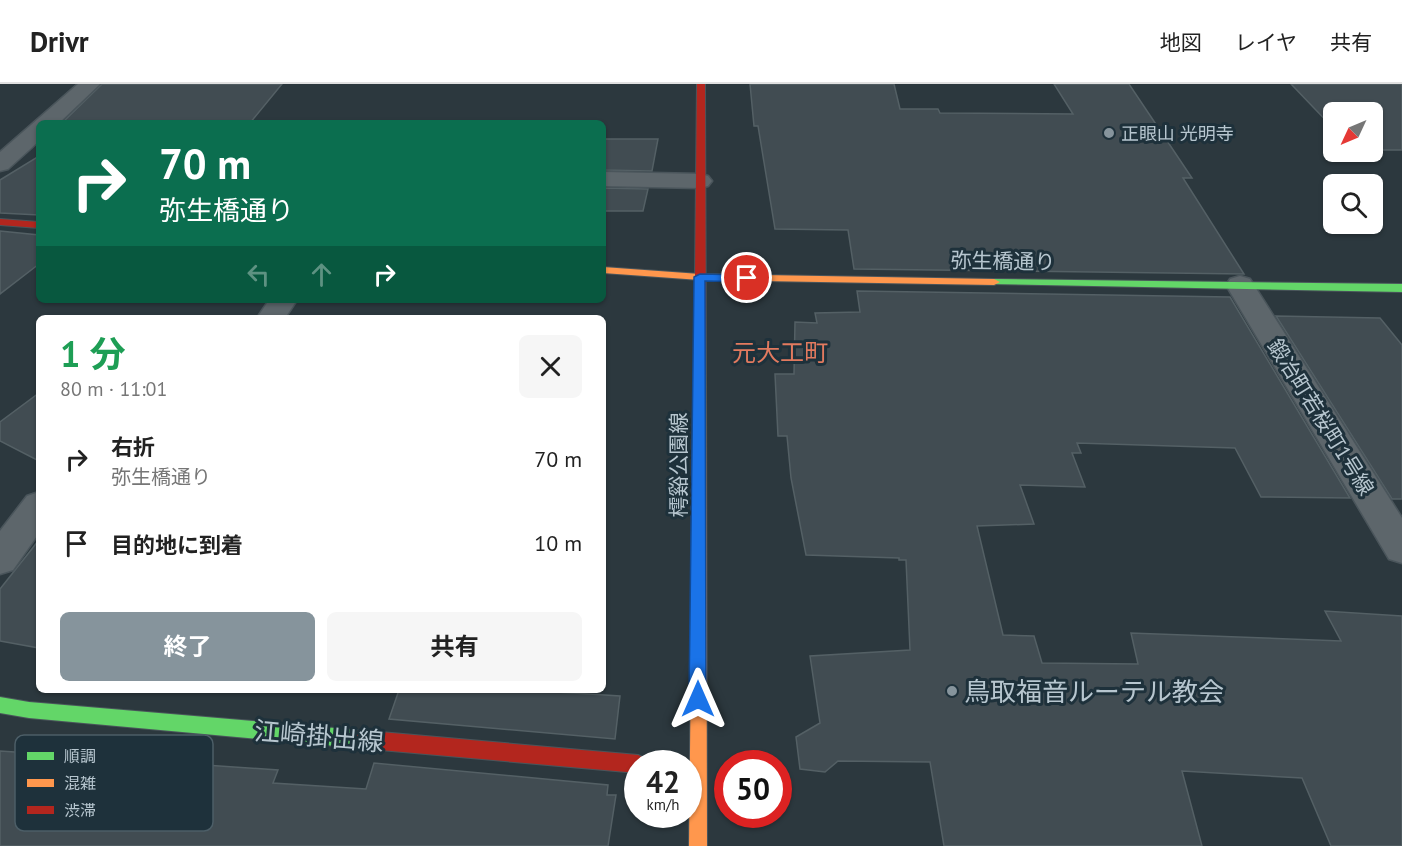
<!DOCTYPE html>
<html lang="ja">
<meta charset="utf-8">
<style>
:root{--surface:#fff;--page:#f6f6f6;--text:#222;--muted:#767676;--line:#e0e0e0;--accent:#86949c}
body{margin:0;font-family:"PT Sans","Noto Sans JP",sans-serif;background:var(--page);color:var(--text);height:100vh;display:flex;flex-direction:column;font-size:22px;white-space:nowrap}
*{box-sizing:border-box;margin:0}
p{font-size:20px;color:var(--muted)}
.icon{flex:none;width:33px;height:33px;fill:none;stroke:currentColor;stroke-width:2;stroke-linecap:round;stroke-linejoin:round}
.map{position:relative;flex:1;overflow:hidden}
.details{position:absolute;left:36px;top:231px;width:570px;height:378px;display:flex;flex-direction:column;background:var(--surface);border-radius:9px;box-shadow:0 2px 4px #0004}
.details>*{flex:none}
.guide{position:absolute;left:36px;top:36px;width:570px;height:183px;border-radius:9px;box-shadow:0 2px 4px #0004;background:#0b6e4f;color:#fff;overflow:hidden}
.needle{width:39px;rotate:226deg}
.tools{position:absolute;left:1323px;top:18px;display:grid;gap:12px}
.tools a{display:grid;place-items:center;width:60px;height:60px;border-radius:9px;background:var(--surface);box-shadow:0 2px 4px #0004;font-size:30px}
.speed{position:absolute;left:624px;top:666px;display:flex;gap:12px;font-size:30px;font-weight:700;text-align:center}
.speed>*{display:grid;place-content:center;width:78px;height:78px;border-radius:50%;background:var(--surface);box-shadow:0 2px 4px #0004;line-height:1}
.speed small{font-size:15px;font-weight:400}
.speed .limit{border:9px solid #d22;background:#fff;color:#111}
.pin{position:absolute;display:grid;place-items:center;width:51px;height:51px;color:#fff;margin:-26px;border:3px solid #fff;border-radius:50%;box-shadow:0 2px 6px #0007}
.me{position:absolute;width:66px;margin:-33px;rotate:0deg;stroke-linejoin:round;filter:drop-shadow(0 0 4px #0008)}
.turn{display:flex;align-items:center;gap:21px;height:126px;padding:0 24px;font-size:27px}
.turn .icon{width:78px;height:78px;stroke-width:2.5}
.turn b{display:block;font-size:42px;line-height:51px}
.lanes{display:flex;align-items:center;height:57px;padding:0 24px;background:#0003;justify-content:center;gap:30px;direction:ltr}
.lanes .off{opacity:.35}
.round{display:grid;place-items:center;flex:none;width:63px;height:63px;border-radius:9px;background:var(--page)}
.summary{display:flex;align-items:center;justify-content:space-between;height:102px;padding:0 24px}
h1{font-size:36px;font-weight:700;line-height:45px;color:#1e9e55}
.action{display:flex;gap:12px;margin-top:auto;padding:12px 24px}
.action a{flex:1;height:69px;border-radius:9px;background:var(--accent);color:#fff;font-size:24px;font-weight:700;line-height:69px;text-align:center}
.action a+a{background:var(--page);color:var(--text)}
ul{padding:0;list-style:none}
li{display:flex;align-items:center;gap:18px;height:84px;padding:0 24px}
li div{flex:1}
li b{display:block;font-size:22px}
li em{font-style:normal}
header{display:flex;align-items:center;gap:36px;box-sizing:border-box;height:84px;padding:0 30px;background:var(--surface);border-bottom:2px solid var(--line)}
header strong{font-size:28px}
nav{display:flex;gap:33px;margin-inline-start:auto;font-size:21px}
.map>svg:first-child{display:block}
.building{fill:#414c52;stroke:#546065;stroke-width:1.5}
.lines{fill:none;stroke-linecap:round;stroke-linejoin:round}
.street-casing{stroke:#4a555b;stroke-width:3}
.fast-casing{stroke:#4a555b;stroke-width:2}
.slow-casing{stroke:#4a555b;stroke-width:2}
.jam-casing{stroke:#4a555b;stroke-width:2}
.street{fill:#5d666b;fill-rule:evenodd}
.fast{fill:#63d668;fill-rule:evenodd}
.slow{fill:#ff974d;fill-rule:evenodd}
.jam{fill:#b3261e;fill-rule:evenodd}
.route{fill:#1a73e8;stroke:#114b97;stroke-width:1.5}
.poi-dot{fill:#86949c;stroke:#1e313b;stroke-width:2}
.labels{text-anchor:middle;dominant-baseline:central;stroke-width:6;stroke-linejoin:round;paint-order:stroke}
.far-poi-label{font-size:18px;fill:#b7c6cf;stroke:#1e313b;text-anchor:start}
.street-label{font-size:21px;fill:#b7c6cf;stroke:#1e313b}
.quarter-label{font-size:24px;fill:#e27a5f;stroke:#1e313b}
.near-poi-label{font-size:26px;fill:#b7c6cf;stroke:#1e313b;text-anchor:start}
.near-street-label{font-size:26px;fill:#b7c6cf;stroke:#1e313b}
.key{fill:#1e313b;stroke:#4c5e67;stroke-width:1.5}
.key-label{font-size:16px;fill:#b7c6cf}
</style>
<header>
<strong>Drivr</strong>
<nav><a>地図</a><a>レイヤ</a><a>共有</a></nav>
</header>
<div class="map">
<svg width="1402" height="762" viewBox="0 0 1402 762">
<rect width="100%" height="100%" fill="#2c383e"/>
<path class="building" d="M102,0H282L250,39H62Z
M750,0H894L900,25H938L940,29L1073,30L1054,0H1129L1192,94H1183L1244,190L854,185L848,146L775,145L758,42H754Z
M1291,0H1402V66H1372V28H1334V45Z
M603,55H658L652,87L603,86Z
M39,72V131L0,129V96Z
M603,104L648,105L643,127H603Z
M0,147L39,151V180L0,210Z
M857,207L1230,213L1350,414L1261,413L1235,364L1077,359L1081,369H1072L1085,403L1020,401L1034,440L977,442L1003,551L1034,552L1042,579L1138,580L1131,549L1341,557L1325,527L1402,532V762H1331L1302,694L1182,687L1202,762H944L930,678L838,677L825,688L800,685L796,653L820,639L810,572L910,566L906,476H899V474L806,471L791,394L787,352H778L775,290H794L795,238L817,239L815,229L860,228Z
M1276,232L1380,234L1402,261V415H1392Z
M39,309V377L0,357V338Z
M39,456V564L0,557V505Z
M399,606H525L620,612L615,655L389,635Z
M0,667L278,686L273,699L366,705L374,679L608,701L607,711H616L608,762H0Z"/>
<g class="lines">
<g class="street-casing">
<path id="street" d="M78,0H100L59,39H39V57L8,85L0,87V68Z
M603,88L700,90L708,92L712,97L708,102L700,104L603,102Z
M1240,192L1250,195L1402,434V479L1389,475L1226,201L1230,195Z
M269,216H297L285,234H257Z
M39,408V449L13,486L0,490V447L27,412Z"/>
</g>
<g class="fast-casing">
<path id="fast" d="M994,195L1402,200V208L990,200L988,198Z
M0,613L29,618L358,646L364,649L367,655L364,661L358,664L29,634L0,629Z"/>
</g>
<g class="slow-casing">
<path id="slow" d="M603,183L700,190L994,195L1000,198L994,201L700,196L603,189Z
M700,287L706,291L707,762H689L694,291Z"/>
</g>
<g class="jam-casing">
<path id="jam" d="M697,0H705L706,291L700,295L694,291Z
M0,135L39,138V144L0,141Z
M358,646L638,671L644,674L647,680H638V689L358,664L352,661L349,655L352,649Z"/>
</g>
<use href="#street" class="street"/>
<use href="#fast" class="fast"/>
<use href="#slow" class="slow"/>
<use href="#jam" class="jam"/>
</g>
<path class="route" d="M700,190L747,191L752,194L747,198L705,197L706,615L703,620L698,623L692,620L689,615L694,193Z"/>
<g class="poi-dot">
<circle cx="1109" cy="49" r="6"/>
<circle cx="952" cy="607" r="6"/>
</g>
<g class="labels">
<g class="far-poi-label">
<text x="1121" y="49">正眼山 光明寺</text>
</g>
<g class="street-label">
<text transform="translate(1003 177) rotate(1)">弥生橋通り</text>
<text transform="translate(1321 333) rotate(58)">鍛冶町若桜町1号線</text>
<text transform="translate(678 381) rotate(-90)">樗谿公園線</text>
</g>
<g class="quarter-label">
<text x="780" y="268">元大工町</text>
</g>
<g class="near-poi-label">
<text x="964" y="607">鳥取福音ルーテル教会</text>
</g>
<g class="near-street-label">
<text transform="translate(319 652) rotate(5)">江崎掛出線</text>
</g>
</g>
<rect x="15" y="651" width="198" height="96" rx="9" class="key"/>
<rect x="27" y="668" width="27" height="8" fill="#63d668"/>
<rect x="27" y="695" width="27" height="8" fill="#ff974d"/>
<rect x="27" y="722" width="27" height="8" fill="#b3261e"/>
<g class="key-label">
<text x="64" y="678">順調</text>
<text x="64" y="705">混雑</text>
<text x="64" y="732">渋滞</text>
</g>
</svg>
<div class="tools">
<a><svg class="needle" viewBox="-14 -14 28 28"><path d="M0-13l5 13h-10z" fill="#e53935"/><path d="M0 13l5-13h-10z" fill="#767676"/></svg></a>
<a><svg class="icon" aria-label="search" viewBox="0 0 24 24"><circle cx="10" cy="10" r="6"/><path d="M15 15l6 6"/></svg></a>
</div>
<div class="speed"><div>42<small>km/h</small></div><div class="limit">50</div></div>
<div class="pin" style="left:747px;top:194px;background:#d93025"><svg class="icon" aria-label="arrive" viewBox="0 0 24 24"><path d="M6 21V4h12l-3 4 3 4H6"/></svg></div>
<svg class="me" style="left:698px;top:615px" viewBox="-20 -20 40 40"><path d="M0-17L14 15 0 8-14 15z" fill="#1a73e8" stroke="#fff" stroke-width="4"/></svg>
<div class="guide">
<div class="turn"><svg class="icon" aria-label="right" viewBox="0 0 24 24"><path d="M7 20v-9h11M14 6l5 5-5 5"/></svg><div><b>70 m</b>弥生橋通り</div></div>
<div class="lanes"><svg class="icon off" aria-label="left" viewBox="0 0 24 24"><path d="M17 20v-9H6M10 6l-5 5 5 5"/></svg><svg class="icon off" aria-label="ahead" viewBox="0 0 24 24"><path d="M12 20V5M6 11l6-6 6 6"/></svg><svg class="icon" aria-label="right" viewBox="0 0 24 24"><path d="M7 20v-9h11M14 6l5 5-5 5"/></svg></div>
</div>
<section class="details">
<div class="summary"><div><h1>1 分</h1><p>80 m · 11:01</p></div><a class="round"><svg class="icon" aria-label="close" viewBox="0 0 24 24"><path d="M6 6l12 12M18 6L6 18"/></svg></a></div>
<ul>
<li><svg class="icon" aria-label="right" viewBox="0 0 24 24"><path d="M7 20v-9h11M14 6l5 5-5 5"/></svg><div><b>右折</b><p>弥生橋通り</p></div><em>70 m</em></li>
<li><svg class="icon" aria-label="arrive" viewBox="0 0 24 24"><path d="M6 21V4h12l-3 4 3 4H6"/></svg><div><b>目的地に到着</b></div><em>10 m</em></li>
</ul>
<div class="action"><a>終了</a><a>共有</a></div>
</section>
</div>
